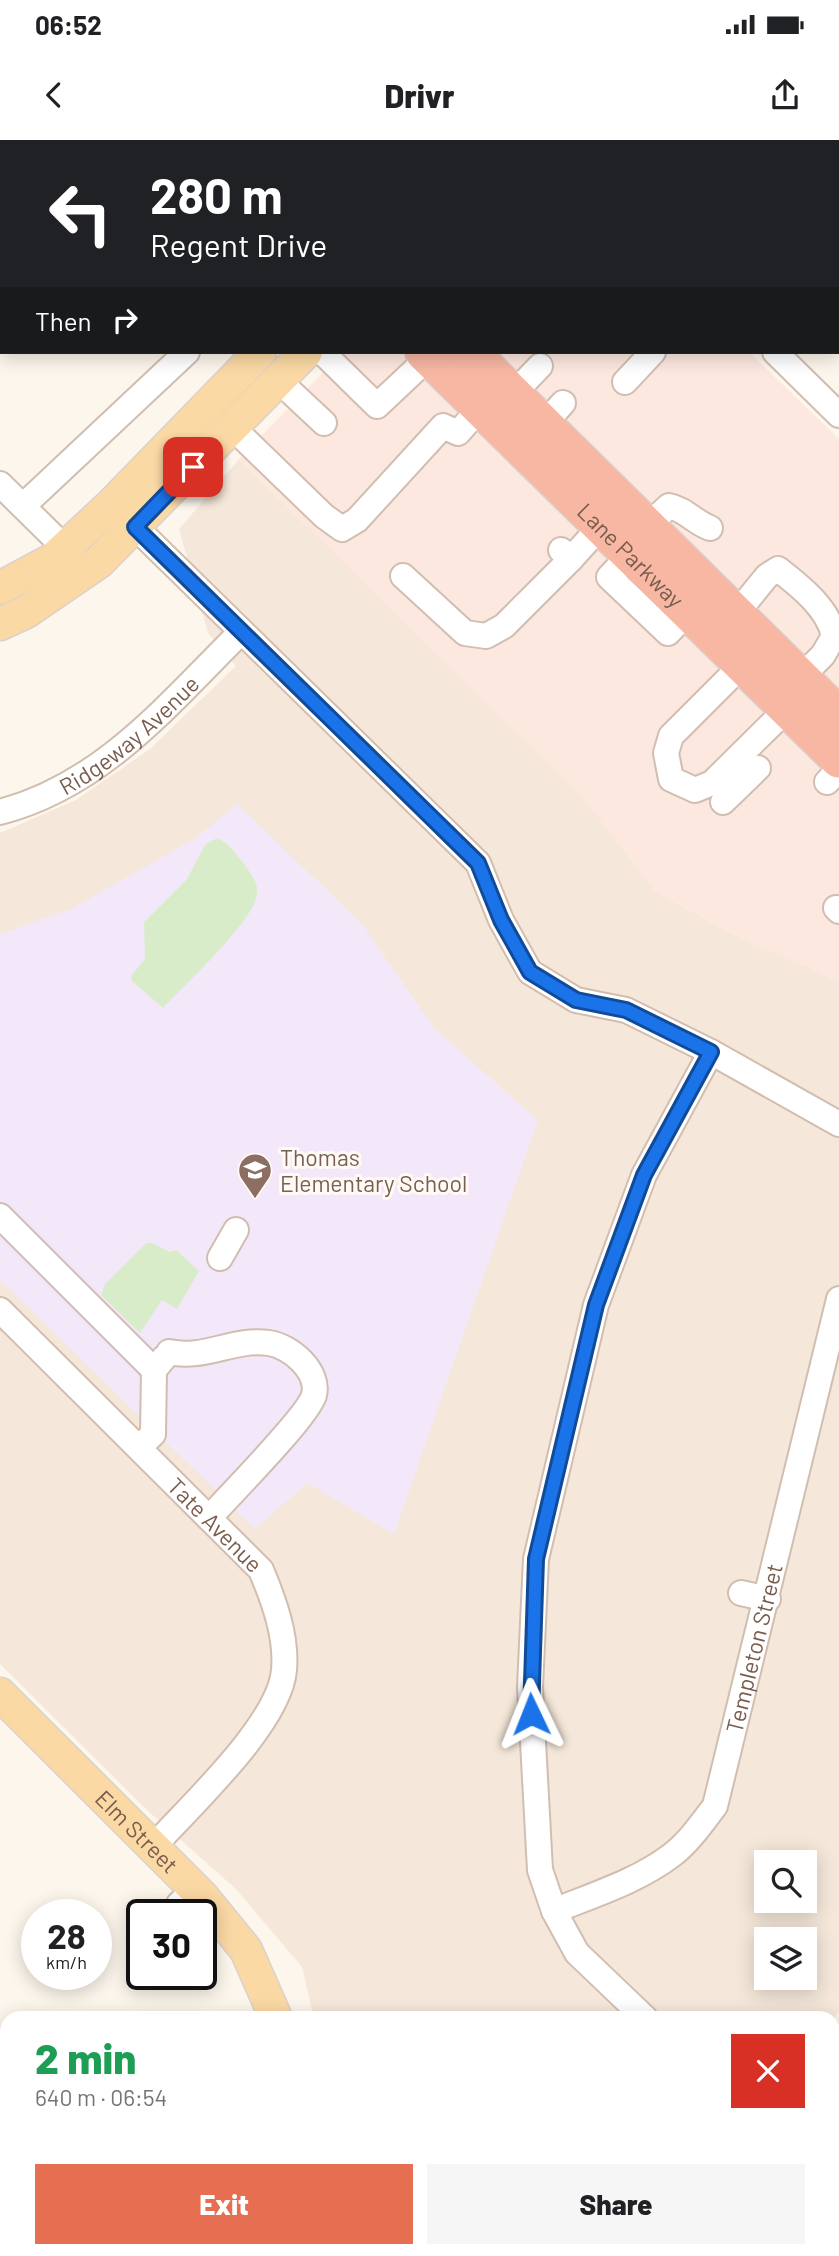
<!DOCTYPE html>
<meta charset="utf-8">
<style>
:root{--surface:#fff;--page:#f6f6f6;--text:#202124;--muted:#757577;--accent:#e76f51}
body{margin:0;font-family:Barlow,sans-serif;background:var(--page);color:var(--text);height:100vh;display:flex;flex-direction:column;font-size:26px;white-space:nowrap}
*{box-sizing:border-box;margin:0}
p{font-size:23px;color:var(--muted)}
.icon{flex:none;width:38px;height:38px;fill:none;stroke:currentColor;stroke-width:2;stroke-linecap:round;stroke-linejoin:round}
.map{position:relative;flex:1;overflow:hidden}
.side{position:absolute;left:0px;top:1871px;width:840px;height:247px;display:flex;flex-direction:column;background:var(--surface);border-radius:21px 21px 0 0;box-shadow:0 4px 18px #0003}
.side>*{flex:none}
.banner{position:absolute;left:0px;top:0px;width:840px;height:214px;box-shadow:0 4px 18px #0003;background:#202124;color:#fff;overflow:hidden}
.tools{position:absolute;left:754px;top:1710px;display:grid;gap:14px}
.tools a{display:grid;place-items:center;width:63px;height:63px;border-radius:0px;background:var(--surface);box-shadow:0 4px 18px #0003;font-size:35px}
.speed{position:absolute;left:21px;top:1759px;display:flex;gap:14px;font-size:35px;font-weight:700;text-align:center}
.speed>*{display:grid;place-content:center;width:91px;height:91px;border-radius:50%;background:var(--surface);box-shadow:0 4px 18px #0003;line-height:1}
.speed small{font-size:18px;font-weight:400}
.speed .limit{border:4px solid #111;border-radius:10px;background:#fff;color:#111}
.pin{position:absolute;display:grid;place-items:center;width:60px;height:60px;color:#fff;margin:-30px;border-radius:14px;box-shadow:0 4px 10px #0006}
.me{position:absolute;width:77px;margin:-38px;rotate:358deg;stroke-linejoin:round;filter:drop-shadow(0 0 5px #0008)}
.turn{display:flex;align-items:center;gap:24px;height:147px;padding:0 35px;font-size:32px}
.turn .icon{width:91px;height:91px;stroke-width:2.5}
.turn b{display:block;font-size:49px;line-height:60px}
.then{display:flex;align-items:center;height:66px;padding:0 35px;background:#0003;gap:14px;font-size:26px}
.round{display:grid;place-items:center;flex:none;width:74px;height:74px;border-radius:0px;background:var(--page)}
.headline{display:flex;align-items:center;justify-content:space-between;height:119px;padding:0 35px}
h1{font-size:42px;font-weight:800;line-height:52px;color:#1e9e55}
.button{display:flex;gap:14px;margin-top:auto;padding:14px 35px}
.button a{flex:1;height:80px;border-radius:0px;background:var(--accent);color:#fff;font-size:28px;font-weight:800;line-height:80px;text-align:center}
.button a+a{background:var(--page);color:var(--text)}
.status{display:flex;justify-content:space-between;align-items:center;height:49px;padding:0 35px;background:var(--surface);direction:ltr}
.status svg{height:19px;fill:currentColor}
header{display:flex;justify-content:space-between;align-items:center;height:91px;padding:0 35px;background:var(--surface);font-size:32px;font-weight:800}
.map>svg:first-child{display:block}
.residential{fill:#f5e8da;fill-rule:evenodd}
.commercial{fill:#fde8e0}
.education{fill:#f3e8fa}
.green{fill:#d8ecc9}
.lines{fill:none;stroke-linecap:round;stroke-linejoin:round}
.minor-casing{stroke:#d1beb0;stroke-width:28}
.major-casing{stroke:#dad1cd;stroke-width:35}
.highway-casing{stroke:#dad1cd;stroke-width:40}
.minor{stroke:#fff;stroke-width:24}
.major{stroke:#fbd9a5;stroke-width:32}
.highway{stroke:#f7b7a3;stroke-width:37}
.route-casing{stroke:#114b97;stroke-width:18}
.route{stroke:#1a73e8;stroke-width:12}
.labels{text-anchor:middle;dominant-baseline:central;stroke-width:6;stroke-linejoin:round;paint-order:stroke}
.street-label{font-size:23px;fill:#7a5c4d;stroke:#fffaf3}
.education-label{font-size:23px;fill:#785e54;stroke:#fffaf3;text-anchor:start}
</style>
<div class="status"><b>06:52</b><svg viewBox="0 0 49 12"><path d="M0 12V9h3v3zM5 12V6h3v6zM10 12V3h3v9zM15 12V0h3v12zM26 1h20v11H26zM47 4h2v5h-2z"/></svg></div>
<header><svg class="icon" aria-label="back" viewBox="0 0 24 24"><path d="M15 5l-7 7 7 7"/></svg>Drivr<svg class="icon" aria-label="share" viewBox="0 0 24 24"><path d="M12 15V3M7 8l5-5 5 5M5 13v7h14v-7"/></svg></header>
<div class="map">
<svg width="839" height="2116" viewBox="0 0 839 2116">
<rect width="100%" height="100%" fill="#fdf6ec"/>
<path class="residential" d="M239,319L584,658L655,751L733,794L839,841V1872L833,1879L314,1878L302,1827L236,1749L148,1671L0,1524V693L76,660L150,609L236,526L208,493L179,389ZM766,1722H805V1760H766ZM766,1799H805V1838H766Z"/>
<path class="commercial" d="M343,212H749L839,299V841L737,796L655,751L584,659L239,319Z"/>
<path class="education" d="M237,664L362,784L434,888L538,980L394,1394L307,1343L255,1389L0,1140V794L71,769L196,698Z"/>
<path class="green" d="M217,698C230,704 235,713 244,724C250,733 258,741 257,753C256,780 184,845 163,868L132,841L131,836L145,819L144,782L187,739L205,705Z
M146,1103H152L170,1112L176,1110L199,1131L177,1169L162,1160L140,1193L101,1155L105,1144Z
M839,1995V2116H707L718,2110H833V2001Z"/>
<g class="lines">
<g class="minor-casing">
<g id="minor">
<path d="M560,0L562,2"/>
<path d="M322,212L377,266L429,217"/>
<path d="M775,212L839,275"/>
<path d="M278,240L324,283"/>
<path d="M625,242L653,212"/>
<path d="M513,254L540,226"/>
<path d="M544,284L563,263"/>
<path d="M232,287L324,376L342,389L357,380L443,286L458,293L480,268"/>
<path d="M0,344L65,408"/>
<path d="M23,366L187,212"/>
<path d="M122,374L478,723L501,780L530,832L576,860L626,870L711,912L839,984"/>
<path d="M647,386L669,366C685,369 694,382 710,388"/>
<path d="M561,410L571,419L601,386"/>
<path d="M630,415L609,437L668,493L689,471"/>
<path d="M403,436L465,493L486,496L504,486L571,419"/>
<path d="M736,474L767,436L778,429C800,446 828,468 834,496L823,515L800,538"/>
<path d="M743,524L671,596L666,613L671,639L695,650L712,643L788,568"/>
<path d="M827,642L839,629"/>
<path d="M723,662L758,628"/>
<path id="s1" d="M0,672C103,645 168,564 241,492"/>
<path d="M836,768L839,771"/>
<path d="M0,1076L154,1230"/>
<path d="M220,1118L236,1090"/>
<path id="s2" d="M0,1170L261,1430C274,1461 287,1496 284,1530C280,1583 190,1666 154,1706"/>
<path d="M169,1212C204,1220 234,1198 269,1203C290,1206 320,1231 314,1255C309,1275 228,1357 209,1378"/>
<path d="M139,1308L153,1294L154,1230L164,1218"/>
<path d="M741,1453L768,1459"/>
<path d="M179,1764L195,1749"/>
<path id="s3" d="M554,1771C593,1755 638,1741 672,1715C689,1702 702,1683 715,1666L839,1159"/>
<path d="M645,1878L577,1813L554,1771L540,1730L530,1547L536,1419L596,1165L644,1035L711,912"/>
<path d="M833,2034L839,2030"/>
<path d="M0,2082L7,2085"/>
<path d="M765,2110L770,2116"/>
</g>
</g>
<g class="major-casing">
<g id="major">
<path d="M211,0L212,2"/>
<path d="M254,0L255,2"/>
<path d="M0,448L52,420L112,364L260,212"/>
<path d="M0,484L26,472L99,422L306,212"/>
<path id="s4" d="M0,1554L202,1756L246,1810L276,1878"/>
<path d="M313,2110L314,2116"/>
</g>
</g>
<g class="highway-casing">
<g id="highway">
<path d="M468,2L469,0"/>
<path d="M514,2L516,0"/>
<path id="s5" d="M424,212L839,619"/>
<path d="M470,212L839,576"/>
<path d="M833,1925L839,1919"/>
<path d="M833,1973L839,1967"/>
<path d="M583,2116L600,2110"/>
<path d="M657,2116L665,2110"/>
</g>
</g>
<use href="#minor" class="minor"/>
<use href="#major" class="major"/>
<use href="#highway" class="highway"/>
</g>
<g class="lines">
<g class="route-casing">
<path id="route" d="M193,327L135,387L478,723L501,780L530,832L576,860L626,870L711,912L644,1035L596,1165L536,1419L531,1574"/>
</g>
<use href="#route" class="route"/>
</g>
<defs>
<g id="school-pin" transform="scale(1.75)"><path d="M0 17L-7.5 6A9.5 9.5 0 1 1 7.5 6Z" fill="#8d6e63" stroke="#fffaf3"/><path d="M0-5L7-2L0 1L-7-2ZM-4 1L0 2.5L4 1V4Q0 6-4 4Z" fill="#fff"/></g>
</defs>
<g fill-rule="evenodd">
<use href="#school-pin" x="255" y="1030"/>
</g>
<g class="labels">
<g class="street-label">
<text stroke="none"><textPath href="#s5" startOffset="290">Lane Parkway</textPath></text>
<text stroke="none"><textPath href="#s1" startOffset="152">Ridgeway Avenue</textPath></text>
<text stroke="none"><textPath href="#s2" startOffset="304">Tate Avenue</textPath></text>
<text stroke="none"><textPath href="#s3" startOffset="359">Templeton Street</textPath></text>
<text stroke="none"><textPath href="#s4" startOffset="194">Elm Street</textPath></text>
</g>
<g class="education-label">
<text x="280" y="1017">Thomas<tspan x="280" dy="26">Elementary School</tspan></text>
</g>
</g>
</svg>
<div class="tools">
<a><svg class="icon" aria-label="search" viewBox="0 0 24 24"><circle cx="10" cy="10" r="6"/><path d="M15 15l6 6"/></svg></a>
<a><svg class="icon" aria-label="layers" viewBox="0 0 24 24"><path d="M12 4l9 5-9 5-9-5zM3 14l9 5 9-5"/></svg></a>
</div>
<div class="speed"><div>28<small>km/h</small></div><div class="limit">30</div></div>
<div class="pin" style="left:193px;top:327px;background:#d93025"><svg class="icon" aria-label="arrive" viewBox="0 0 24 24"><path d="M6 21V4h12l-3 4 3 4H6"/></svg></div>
<svg class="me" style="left:531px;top:1574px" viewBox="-20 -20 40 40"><path d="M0-17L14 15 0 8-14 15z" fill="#1a73e8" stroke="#fff" stroke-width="4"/></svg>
<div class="banner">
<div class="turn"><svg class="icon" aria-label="left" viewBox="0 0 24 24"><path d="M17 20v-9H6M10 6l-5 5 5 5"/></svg><div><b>280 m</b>Regent Drive</div></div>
<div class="then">Then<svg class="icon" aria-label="right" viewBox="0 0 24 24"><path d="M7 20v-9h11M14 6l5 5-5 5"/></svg></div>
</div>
<section class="side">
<div class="headline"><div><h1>2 min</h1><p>640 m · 06:54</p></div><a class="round" style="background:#d93025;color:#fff"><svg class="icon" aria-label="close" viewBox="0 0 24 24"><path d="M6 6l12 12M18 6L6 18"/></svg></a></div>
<div class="button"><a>Exit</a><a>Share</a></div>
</section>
</div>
